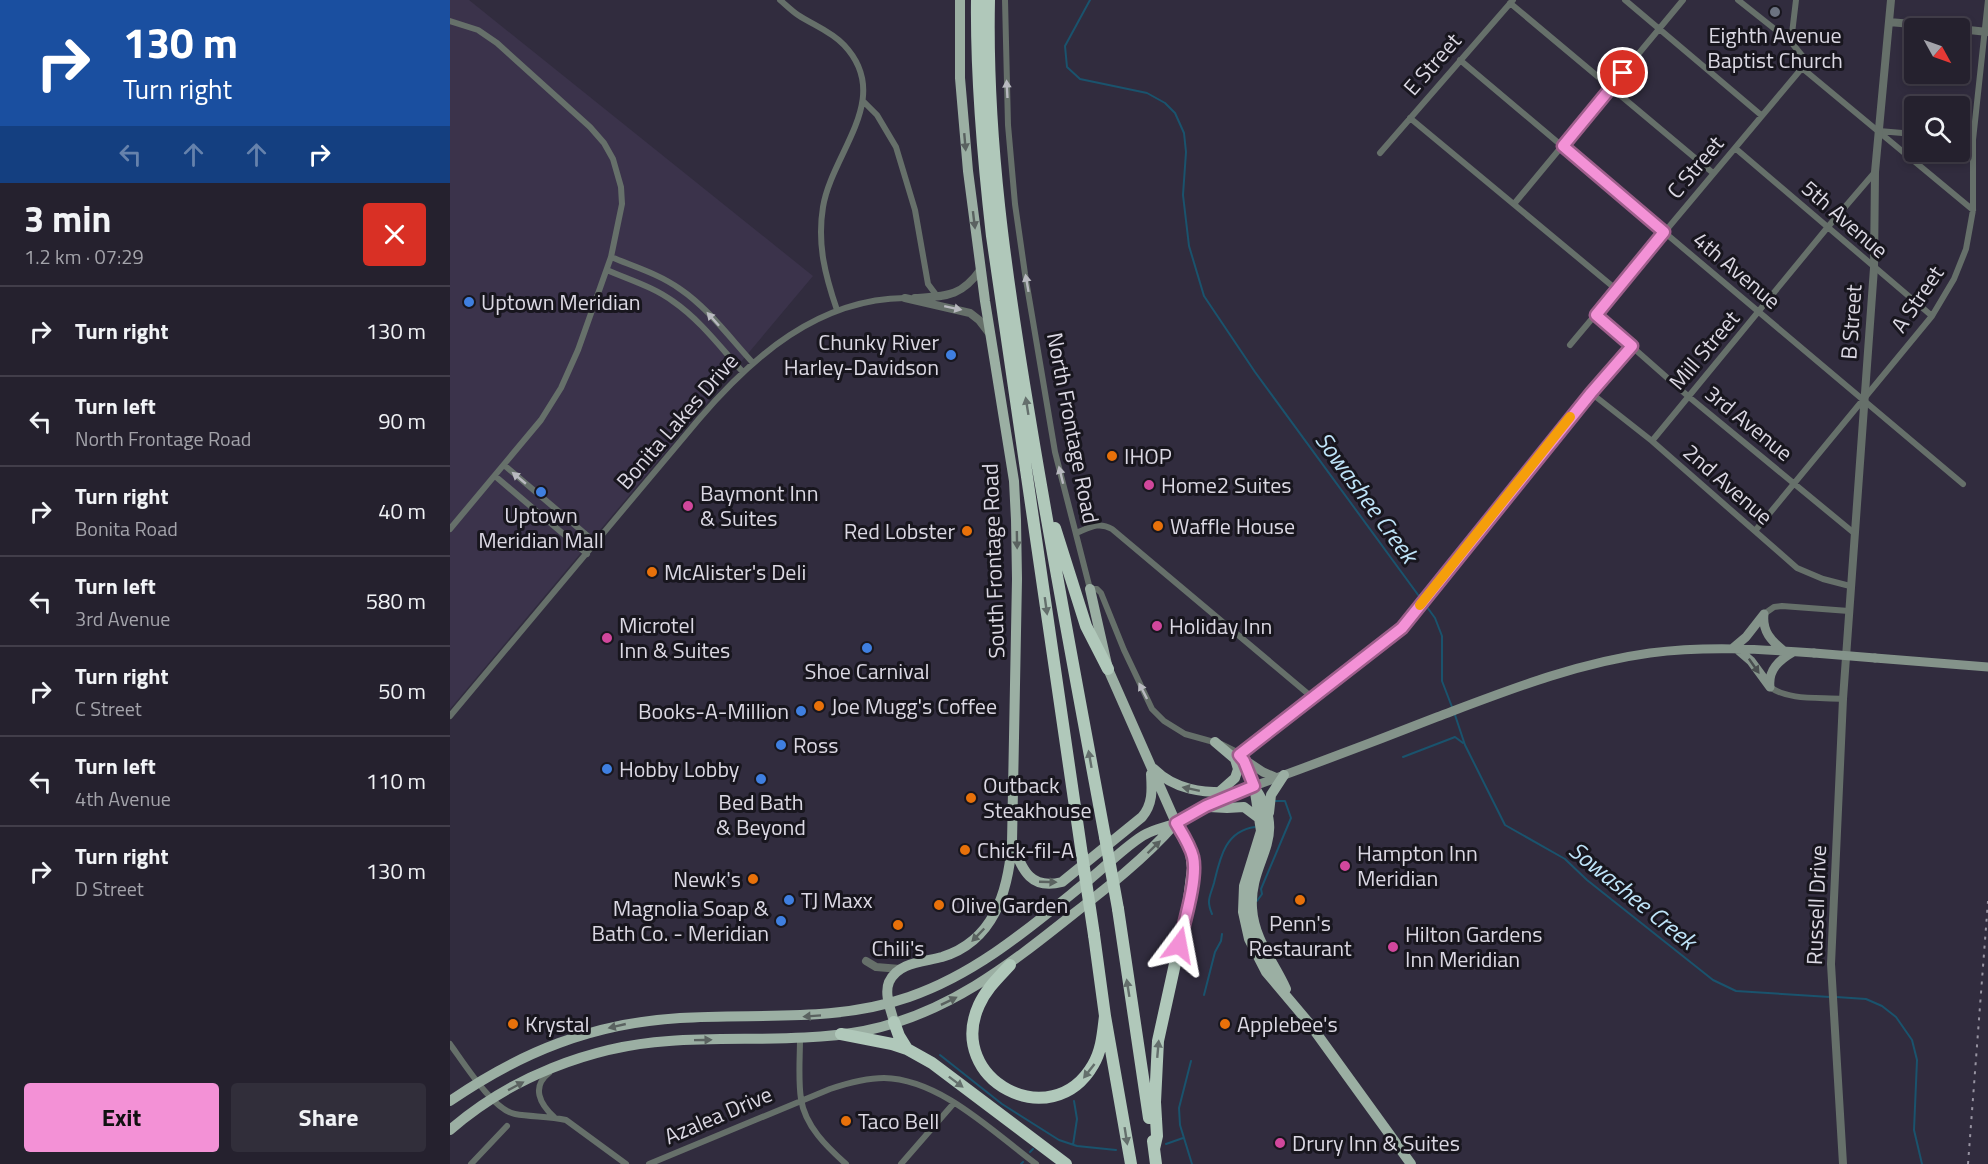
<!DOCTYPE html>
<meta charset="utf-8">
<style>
:root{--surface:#25212e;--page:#312e3a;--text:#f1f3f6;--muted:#a3a3aa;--line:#423e4a;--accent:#f391d6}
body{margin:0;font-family:"Titillium Web",sans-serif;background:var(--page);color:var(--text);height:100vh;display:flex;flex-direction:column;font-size:22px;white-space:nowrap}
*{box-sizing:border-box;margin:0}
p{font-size:20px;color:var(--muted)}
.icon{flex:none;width:33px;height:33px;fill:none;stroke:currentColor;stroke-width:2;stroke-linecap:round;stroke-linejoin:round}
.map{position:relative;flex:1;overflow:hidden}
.panel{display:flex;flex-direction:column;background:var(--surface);width:450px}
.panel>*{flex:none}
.top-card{background:#1a4fa0;color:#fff;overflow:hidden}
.needle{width:39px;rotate:130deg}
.buttons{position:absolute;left:1454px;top:18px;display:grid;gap:12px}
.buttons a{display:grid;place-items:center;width:66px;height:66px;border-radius:6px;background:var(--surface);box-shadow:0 3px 9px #0003,0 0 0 2px var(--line);font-size:30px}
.pin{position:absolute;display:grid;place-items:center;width:51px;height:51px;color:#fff;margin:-26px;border:3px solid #fff;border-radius:50%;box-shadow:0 2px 6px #0007}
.me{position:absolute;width:66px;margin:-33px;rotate:13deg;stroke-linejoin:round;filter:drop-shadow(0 0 4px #0008)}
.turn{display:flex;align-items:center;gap:21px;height:126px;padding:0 24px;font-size:27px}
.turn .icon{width:78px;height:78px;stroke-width:2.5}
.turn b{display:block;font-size:42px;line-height:51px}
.lanes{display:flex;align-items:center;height:57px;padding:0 24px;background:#0003;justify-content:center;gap:30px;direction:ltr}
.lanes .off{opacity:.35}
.round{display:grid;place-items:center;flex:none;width:63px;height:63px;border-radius:6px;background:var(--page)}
.headline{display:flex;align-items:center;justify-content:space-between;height:102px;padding:0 24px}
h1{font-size:36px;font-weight:700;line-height:45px}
.action{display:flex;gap:12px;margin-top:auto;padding:12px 24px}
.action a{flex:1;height:69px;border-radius:6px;background:var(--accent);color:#111;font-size:24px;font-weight:700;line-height:69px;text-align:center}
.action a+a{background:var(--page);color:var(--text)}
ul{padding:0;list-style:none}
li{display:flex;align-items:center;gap:18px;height:90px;padding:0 24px;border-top:2px solid var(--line)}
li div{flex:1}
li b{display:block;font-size:22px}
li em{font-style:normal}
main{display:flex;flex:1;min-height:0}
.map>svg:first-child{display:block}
.built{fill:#3b334b}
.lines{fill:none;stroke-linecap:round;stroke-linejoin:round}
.stream{stroke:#1a536d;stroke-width:2}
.minor{stroke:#66706a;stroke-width:6}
.tertiary{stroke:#66706a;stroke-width:8}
.secondary{stroke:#84938a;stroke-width:9}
.primary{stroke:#9bafa3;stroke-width:10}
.motorway{stroke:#b0c8ba;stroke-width:12}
.rail{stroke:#9793a1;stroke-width:2;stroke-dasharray:3 6;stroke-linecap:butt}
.secondary-bridge{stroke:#84938a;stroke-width:9}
.motorway-bridge{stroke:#b0c8ba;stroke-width:12}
.oneway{fill:#b8b9bf}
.oneway2{fill:#5a6260}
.oneway3{fill:#646f6c}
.oneway4{fill:#494e4f}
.route-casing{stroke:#9e5e8b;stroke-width:15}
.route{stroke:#f391d6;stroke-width:10}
.slow{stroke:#f59e0b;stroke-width:10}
.worship-dot{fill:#6b7280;stroke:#18161e;stroke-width:2}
.shop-dot{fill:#3f7fe0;stroke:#18161e;stroke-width:2}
.food-dot{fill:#e8710a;stroke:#18161e;stroke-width:2}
.hotel-dot{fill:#d1479c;stroke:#18161e;stroke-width:2}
.labels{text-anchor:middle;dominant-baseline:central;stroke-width:6;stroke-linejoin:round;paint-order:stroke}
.poi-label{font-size:22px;fill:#dbd8e3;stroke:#18161e;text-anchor:start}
.street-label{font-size:22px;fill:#dbd8e3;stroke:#18161e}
.water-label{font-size:24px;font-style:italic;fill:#bfe4f9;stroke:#18161e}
</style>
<main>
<section class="panel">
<div class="top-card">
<div class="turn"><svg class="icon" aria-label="right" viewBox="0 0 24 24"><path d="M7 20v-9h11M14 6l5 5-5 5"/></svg><div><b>130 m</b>Turn right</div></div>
<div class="lanes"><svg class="icon off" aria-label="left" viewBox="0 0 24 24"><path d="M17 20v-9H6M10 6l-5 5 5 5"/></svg><svg class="icon off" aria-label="ahead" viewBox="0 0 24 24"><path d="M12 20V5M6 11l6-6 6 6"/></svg><svg class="icon off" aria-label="ahead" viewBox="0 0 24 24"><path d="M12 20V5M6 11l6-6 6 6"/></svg><svg class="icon" aria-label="right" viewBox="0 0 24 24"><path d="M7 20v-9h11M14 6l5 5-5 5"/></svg></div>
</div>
<div class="headline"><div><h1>3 min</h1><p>1.2 km · 07:29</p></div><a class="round" style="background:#d93025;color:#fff"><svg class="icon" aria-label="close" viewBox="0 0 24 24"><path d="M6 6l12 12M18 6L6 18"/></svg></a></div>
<ul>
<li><svg class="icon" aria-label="right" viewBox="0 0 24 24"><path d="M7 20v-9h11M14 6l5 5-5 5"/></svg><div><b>Turn right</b></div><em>130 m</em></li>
<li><svg class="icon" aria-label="left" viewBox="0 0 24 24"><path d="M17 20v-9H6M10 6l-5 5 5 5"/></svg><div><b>Turn left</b><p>North Frontage Road</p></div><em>90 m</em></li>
<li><svg class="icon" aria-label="right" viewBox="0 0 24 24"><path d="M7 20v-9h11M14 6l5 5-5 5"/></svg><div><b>Turn right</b><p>Bonita Road</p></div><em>40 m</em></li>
<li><svg class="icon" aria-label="left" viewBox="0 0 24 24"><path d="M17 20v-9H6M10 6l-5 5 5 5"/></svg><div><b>Turn left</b><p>3rd Avenue</p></div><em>580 m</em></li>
<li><svg class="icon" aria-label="right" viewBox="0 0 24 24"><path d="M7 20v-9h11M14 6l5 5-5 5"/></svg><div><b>Turn right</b><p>C Street</p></div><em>50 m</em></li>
<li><svg class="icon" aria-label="left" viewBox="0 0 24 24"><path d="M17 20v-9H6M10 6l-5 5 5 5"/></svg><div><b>Turn left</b><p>4th Avenue</p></div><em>110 m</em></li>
<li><svg class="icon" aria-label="right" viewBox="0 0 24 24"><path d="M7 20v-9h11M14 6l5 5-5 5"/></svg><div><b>Turn right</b><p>D Street</p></div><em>130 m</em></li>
</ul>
<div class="action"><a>Exit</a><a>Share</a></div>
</section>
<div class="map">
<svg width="1538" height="1164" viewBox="0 0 1538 1164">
<rect width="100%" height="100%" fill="#312c3e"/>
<path class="built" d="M0,0H19L363,276L0,709Z"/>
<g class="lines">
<path class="stream" d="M640,0L615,46L617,67L630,79L697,93L715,103L725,113L734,133L736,152L733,195L739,246L754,296L805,372L985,618L992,636V681L1002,707
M1004,712L1015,745L1055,825L1115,859L1137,880L1263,980L1286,991L1380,997
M953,757L1005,737L1013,743
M807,901L812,894L811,889L841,818L835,801H825
M762,914C756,900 760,897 764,883C770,858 775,831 805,827
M754,995L765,952L771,941L772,934
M1386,997L1416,999L1432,1006L1446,1017L1462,1040L1467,1060L1464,1130L1472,1164
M490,1055L552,1104L609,1140L627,1146L666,1150
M741,1061L729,1108L730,1125L742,1164
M716,1144L733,1138
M623,1145L627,1119L624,1101
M580,1152L583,1149
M571,1164L573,1162"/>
<path class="minor" d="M330,0C336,5 342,11 348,15C363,25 381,31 394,45C444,98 382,152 373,207C367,244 375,275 387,310
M555,0L558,125L565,204L575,274L605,452L640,589H647L651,593L674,650L702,709L714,721L735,734L771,744L785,751L794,761L804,786
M1175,0L1311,115
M1288,0L1341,42L1354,58L1352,68L1523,210
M1060,3L1263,173
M0,21L28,30L47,43L140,127L154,143L163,159L171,187L172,204L161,257L128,350L111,388L91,420L0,529
M1341,42L1346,0
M1010,60L1513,484
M413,101L427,115L446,147L465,210L478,284L487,296
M960,118L1167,290
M1429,131L1464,134
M1509,138L1523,140
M1285,148L1482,316
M930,153L1063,0
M1064,204L1233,0
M161,257C185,267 209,274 230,289C258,308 280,338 303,363
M157,270C180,280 204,287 224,302C250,320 271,348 292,371
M1146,315L1239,397L1404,533
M1120,345L1352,68
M1141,393L1202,441L1347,568L1373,579L1400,586
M1202,441L1377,228L1425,172
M54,465L146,543
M45,476L137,554
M1305,531L1482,316L1504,279L1516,249L1520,227L1523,210V140L1538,0
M626,533C639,528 648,521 662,529L863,698
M1314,614L1324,607L1332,606L1399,611
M1320,687C1339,701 1370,697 1393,699
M0,716L249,419C303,356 368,299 455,298
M789,755L952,628L1141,393L1182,346
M350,1038C350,1058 348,1080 351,1099C355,1126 377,1147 396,1164
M0,1044C14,1063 43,1110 65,1114C82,1117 99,1116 116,1120L176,1164
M99,1073C81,1087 90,1104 104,1117
M21,1164L57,1126
M199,1164L380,1089C398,1083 416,1078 434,1078C490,1079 543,1132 586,1164
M451,1164L504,1103"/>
<path class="tertiary" d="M1439,22L1507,28
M1509,29L1538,32
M455,298L520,313L529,320L539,333
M465,298C497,296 511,297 531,269
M416,961L426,967L450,969
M1393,1164L1381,964L1393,699L1424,268L1425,172L1441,0"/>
<path class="secondary" d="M1314,614C1312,631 1321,641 1334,651
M1283,648L1296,637L1314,614
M1287,649L1301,661L1320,687
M1425,658L1538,667
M1320,687C1318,670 1329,660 1343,652
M792,758L813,772L827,778
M804,786C865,764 926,741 987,717C1056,691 1126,663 1200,653C1255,646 1309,649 1364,653"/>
<path class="primary" d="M640,589L658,669L726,823
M765,742L785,759L788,769L785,778L768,793
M704,769C725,790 753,793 781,792
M804,786L811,831L794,886L793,912L799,939L816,972L859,1023L961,1164
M805,788C840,839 799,858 802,908C804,940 824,962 836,989
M759,807L777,808L794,807L810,819
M819,813L821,795L834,775
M563,846C573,871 581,890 612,882L692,817C703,804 702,790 701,774
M444,1022C441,1010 434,994 439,982C448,962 474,962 492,957C544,941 558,892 562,843L567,579L566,520L564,481L535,301L518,171L510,78V0
M0,1101C71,1052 143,1023 230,1018C308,1013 384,1023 459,997C529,973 584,924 640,879C656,866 680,842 696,834C706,829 717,827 726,823C736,818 744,812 754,807C770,799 787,793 804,786
M0,1130C59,1078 141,1046 219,1041C284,1036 350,1043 414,1031C497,1014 558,966 622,915C658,887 694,859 724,825"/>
<path class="motorway" d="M527,0C526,79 533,157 542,236L632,855
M539,0C536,139 556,276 579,414C602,555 629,696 655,837
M605,528L636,626L658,669
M668,909L699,1118
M644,935L655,1016L681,1164
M560,965C549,977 536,989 529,1005C495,1080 602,1136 643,1065C652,1050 653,1032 655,1016
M444,1022L449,1036L457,1049
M391,1034L442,1044L457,1049L482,1063L616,1164
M703,1141L706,1164
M704,1149L707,1136L705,1102L708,1041L739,900L743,868L741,852L726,823"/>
<path class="rail" d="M1518,1164L1538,901"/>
<path class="secondary-bridge" d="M1364,653L1425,658"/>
<path class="motorway-bridge" d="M655,837L668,909
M632,855L644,935"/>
</g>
<defs><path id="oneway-solid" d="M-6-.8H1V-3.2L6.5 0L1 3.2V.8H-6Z" transform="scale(1.5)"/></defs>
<g class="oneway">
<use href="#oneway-solid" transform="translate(557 89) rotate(-93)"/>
<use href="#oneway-solid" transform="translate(577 283) rotate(-100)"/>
<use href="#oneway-solid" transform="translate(503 308) rotate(12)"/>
<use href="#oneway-solid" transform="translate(263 319) rotate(-132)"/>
<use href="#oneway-solid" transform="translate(611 475) rotate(-104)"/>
<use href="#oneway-solid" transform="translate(69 478) rotate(-140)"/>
<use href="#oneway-solid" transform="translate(693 691) rotate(-117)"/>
</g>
<g class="oneway2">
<use href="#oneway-solid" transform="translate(515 142) rotate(85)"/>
<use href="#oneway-solid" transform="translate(524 220) rotate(83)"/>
<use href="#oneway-solid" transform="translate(567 540) rotate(89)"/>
<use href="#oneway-solid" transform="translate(741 789) rotate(-168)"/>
<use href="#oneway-solid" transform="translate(704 847) rotate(-44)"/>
<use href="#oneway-solid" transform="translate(598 882) rotate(2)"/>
<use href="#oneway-solid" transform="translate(528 935) rotate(134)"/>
<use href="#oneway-solid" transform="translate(499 1001) rotate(-26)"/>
<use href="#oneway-solid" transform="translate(362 1016) rotate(176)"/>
<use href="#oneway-solid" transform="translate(167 1026) rotate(167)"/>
<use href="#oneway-solid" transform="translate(253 1040) rotate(-1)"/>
<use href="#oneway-solid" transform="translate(66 1086) rotate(-28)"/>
</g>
<g class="oneway3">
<use href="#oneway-solid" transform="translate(577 406) rotate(-99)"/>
<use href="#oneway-solid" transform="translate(596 606) rotate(82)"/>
<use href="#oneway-solid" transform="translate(640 759) rotate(-100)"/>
<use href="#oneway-solid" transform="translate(678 988) rotate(-99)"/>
<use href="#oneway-solid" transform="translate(708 1049) rotate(-85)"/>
<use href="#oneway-solid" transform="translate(639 1071) rotate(128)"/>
<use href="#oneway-solid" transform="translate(506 1082) rotate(37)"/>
<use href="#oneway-solid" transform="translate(676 1136) rotate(81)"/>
</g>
<use class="oneway4" href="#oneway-solid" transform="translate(1304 666) rotate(55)"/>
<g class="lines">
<g class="route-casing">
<path id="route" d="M729,945C734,923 748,878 743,857C740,845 732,833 726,823L756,806L804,786L794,761L789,755L952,628L1141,393L1182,346L1146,315L1214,232L1113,146L1173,73"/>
</g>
<use href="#route" class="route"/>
<path class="slow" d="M970,605L1120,417"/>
</g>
<circle class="worship-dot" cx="1325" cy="12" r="6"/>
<g class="shop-dot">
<circle cx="19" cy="302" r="6"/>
<circle cx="501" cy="355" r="6"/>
<circle cx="91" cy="492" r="6"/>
<circle cx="417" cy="648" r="6"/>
<circle cx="351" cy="711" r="6"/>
<circle cx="331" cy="745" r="6"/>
<circle cx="157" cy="769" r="6"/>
<circle cx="311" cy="779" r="6"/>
<circle cx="339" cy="900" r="6"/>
<circle cx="331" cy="921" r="6"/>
</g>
<g class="food-dot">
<circle cx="662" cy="456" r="6"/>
<circle cx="708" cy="526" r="6"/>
<circle cx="517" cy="531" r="6"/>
<circle cx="202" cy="572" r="6"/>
<circle cx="369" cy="706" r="6"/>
<circle cx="521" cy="798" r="6"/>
<circle cx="515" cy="850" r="6"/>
<circle cx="303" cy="879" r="6"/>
<circle cx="850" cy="900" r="6"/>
<circle cx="489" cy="905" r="6"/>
<circle cx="448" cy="925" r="6"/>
<circle cx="63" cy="1024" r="6"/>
<circle cx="775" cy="1024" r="6"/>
<circle cx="396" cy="1121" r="6"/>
</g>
<g class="hotel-dot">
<circle cx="699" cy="485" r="6"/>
<circle cx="238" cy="506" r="6"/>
<circle cx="707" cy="626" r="6"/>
<circle cx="157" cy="638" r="6"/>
<circle cx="895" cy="866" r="6"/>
<circle cx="943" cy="947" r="6"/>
<circle cx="830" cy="1143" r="6"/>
</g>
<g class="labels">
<g class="poi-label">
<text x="1325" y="35" text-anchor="middle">Eighth Avenue<tspan x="1325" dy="25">Baptist Church</tspan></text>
<text x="31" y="302">Uptown Meridian</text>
<text x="489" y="342" text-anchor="end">Chunky River<tspan x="489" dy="25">Harley-Davidson</tspan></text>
<text x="674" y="456">IHOP</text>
<text x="711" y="485">Home2 Suites</text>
<text x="250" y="493">Baymont Inn<tspan x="250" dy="25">&amp; Suites</tspan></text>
<text x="91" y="515" text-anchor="middle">Uptown<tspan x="91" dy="25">Meridian Mall</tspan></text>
<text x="720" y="526">Waffle House</text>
<text x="505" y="531" text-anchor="end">Red Lobster</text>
<text x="214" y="572">McAlister's Deli</text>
<text x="169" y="625">Microtel<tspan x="169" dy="25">Inn &amp; Suites</tspan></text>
<text x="719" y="626">Holiday Inn</text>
<text x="417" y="671" text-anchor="middle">Shoe Carnival</text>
<text x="381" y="706">Joe Mugg's Coffee</text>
<text x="339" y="711" text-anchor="end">Books-A-Million</text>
<text x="343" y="745">Ross</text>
<text x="169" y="769">Hobby Lobby</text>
<text x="533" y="785">Outback<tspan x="533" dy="25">Steakhouse</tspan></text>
<text x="311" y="802" text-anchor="middle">Bed Bath<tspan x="311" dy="25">&amp; Beyond</tspan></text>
<text x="527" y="850">Chick-fil-A</text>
<text x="907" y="853">Hampton Inn<tspan x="907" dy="25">Meridian</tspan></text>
<text x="291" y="879" text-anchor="end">Newk's</text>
<text x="351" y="900">TJ Maxx</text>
<text x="501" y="905">Olive Garden</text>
<text x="319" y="908" text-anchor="end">Magnolia Soap &amp;<tspan x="319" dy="25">Bath Co. - Meridian</tspan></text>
<text x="850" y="923" text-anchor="middle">Penn's<tspan x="850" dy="25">Restaurant</tspan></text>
<text x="955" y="934">Hilton Gardens<tspan x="955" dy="25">Inn Meridian</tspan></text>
<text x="448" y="948" text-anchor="middle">Chili's</text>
<text x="75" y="1024">Krystal</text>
<text x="787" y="1024">Applebee's</text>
<text x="408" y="1121">Taco Bell</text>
<text x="842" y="1143">Drury Inn &amp; Suites</text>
</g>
<g class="street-label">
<text transform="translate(982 64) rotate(-49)">E Street</text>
<text transform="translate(1245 167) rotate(-50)">C Street</text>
<text transform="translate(1395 219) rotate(41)">5th Avenue</text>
<text transform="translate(1287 270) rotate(40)">4th Avenue</text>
<text transform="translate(1467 299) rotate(-56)">A Street</text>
<text transform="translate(1401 322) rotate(-86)">B Street</text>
<text transform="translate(1254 350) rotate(-50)">Mill Street</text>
<text transform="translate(227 421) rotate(-49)">Bonita Lakes Drive</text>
<text transform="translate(1299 423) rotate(39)">3rd Avenue</text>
<text transform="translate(623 428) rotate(79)">North Frontage Road</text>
<text transform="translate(1278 484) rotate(41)">2nd Avenue</text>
<text transform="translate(543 561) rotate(-92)">South Frontage Road</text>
<text transform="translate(1366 905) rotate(-88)">Russell Drive</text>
<text transform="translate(268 1115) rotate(-23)">Azalea Drive</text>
</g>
<g class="water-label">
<text transform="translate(917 497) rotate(54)">Sowashee Creek</text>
<text transform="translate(1183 895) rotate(39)">Sowashee Creek</text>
</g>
</g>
</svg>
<div class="buttons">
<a><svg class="needle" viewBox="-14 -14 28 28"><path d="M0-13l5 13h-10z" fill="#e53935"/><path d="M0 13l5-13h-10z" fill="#a3a3aa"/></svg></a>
<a><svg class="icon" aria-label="search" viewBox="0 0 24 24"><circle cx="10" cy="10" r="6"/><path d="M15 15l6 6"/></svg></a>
</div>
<div class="pin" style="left:1173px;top:73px;background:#d93025"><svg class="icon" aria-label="arrive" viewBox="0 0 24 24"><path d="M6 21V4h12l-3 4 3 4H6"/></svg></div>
<svg class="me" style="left:729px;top:945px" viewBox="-20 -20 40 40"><path d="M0-17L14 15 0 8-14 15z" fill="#f391d6" stroke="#fff" stroke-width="4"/></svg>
</div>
</main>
